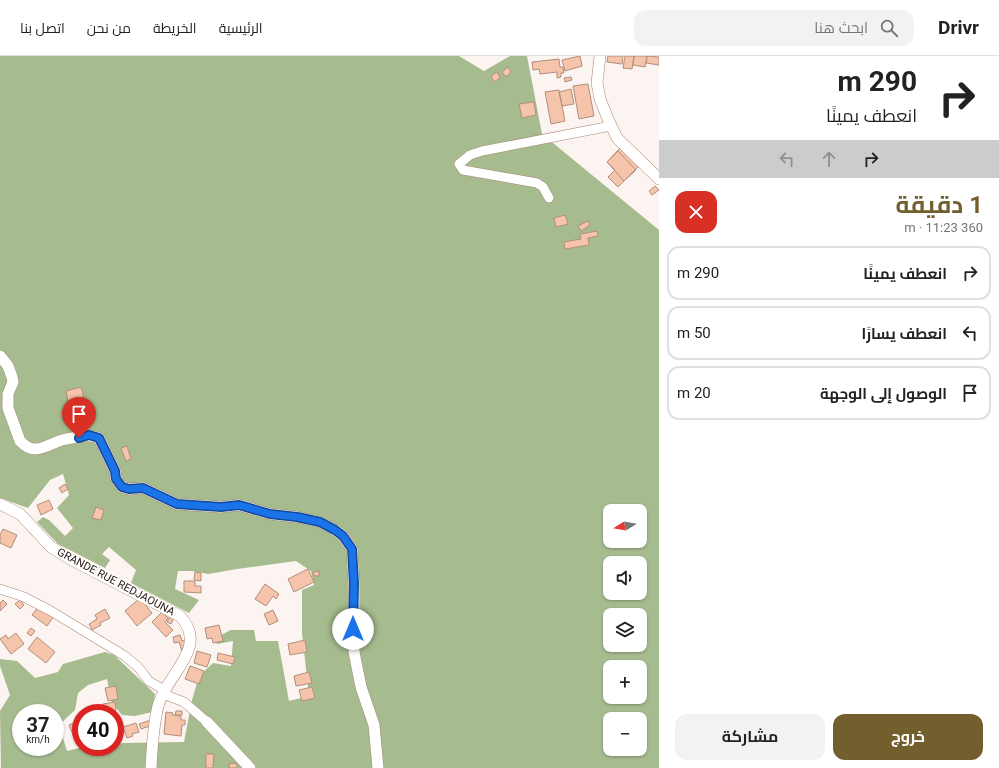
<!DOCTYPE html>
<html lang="ar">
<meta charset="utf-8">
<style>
:root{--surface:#fff;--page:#f2f2f2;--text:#222;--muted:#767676;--line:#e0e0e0;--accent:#735e2d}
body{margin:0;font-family:Roboto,Cairo,sans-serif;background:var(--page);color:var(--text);direction:rtl;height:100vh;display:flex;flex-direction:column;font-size:15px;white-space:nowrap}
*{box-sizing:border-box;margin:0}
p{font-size:13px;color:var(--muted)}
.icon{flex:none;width:22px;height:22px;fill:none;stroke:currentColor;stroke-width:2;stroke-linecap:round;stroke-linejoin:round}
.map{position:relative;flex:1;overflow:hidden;direction:ltr}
.details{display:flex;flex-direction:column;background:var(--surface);width:340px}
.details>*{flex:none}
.hud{background:#fff;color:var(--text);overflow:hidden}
.needle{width:26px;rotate:259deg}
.controls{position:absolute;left:603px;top:448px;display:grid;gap:8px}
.controls a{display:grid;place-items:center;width:44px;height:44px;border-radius:8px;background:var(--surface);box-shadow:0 1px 3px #0004;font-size:20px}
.speed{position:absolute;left:12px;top:648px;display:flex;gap:8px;font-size:20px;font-weight:700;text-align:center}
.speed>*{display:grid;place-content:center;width:52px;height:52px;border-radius:50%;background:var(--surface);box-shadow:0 1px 3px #0004;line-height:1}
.speed small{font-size:10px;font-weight:400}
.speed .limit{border:6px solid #d22;background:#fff;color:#111}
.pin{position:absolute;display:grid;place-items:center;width:34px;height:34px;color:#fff;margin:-41px -17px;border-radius:50% 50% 50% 0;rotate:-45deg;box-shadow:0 0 4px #0007}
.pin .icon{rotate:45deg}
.me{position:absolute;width:44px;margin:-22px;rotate:0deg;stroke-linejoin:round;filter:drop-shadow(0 0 3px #0008)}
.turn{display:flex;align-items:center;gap:14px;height:84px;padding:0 16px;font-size:18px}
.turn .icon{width:52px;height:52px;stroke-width:2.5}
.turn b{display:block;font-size:28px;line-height:34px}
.lanes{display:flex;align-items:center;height:38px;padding:0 16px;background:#0003;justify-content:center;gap:20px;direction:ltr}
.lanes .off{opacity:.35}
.round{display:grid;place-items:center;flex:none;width:42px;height:42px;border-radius:12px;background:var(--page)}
.head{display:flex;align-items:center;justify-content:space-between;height:68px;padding:0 16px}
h1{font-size:24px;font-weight:700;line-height:30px;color:var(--accent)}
.button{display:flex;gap:8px;margin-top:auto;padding:8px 16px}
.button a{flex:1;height:46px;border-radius:12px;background:var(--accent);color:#fff;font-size:16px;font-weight:700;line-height:46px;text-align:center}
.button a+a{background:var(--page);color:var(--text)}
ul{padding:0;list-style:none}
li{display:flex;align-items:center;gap:12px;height:54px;margin:0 8px 6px;padding:0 8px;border:2px solid var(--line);border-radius:12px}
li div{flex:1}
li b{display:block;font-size:15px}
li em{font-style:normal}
header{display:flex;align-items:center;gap:24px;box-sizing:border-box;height:56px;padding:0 20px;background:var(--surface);border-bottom:1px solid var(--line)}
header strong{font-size:19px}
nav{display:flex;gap:22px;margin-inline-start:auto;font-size:14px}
.search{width:280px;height:36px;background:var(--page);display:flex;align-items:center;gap:10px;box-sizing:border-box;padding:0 14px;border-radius:12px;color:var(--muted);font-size:15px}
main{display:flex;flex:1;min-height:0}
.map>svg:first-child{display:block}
.forest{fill:#a6bb8e;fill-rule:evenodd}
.building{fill:#f6c4aa;stroke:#b18f7e}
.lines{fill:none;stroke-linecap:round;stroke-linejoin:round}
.minor-casing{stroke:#a98776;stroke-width:10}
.tertiary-casing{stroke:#a98776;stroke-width:12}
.minor{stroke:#fff;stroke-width:9}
.tertiary{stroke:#fff;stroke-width:11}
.route-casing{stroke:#114b97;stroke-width:10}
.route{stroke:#1a73e8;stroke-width:7}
.labels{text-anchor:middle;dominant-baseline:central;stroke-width:3;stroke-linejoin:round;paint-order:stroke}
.street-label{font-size:11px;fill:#261912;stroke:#fff}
</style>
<header>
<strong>Drivr</strong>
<div class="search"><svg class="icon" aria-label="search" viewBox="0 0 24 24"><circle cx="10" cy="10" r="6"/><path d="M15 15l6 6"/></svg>ابحث هنا</div>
<nav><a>الرئيسية</a><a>الخريطة</a><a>من نحن</a><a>اتصل بنا</a></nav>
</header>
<main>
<section class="details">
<div class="hud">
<div class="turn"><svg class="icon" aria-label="right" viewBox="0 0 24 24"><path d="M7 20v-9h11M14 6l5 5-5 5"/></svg><div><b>290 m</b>انعطف يمينًا</div></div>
<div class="lanes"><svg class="icon off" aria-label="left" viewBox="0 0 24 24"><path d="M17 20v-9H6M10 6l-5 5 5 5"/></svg><svg class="icon off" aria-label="ahead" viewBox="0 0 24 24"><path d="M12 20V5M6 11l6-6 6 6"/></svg><svg class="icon" aria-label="right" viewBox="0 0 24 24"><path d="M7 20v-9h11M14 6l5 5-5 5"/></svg></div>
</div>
<div class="head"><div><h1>1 دقيقة</h1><p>360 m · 11:23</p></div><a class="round" style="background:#d93025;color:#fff"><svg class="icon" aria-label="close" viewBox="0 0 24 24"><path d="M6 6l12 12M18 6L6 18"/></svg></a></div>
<ul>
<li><svg class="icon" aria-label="right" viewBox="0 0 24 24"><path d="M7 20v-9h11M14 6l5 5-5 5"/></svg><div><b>انعطف يمينًا</b></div><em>290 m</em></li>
<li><svg class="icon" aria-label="left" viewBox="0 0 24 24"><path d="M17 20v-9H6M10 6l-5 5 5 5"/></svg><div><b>انعطف يسارًا</b></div><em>50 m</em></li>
<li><svg class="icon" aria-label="arrive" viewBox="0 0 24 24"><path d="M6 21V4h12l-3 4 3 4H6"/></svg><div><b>الوصول إلى الوجهة</b></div><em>20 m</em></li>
</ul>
<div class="button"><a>خروج</a><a>مشاركة</a></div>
</section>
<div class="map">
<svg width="659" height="712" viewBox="0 0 659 712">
<rect width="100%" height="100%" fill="#fcf4f0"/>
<path class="forest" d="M0,0H459L484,15L510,0H527L542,78L659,174V712H1L0,655L10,639L0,610V603L17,605L35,622L58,616L63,608L105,596L114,599L155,638L152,656L135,660L122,659L112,647L107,623L88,629L78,637L75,654L59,669L67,695L83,691H115V688L124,687L184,686L192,644L199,620L213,607L231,610L233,585L217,588L215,582L231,574H254L256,585H278L289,645L309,640L302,577V534L314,529L311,515L296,505L237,513L208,518L192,515H178L175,533L199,544L189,557L131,527L136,514L109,491L102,498L110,504L105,512L58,488L37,466L43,461L49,464L65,480L73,472L57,452L69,439L63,418L50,424L28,452L0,442ZM610,455H640V485H610ZM610,507H640V537H610ZM610,559H640V589H610ZM610,611H640V641H610ZM21,657H55V691H21ZM610,663H640V693H610Z"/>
<path class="building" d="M580,0L582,10L565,15L562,4Z
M608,0H623L622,8L607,6Z
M625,0H634L632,13L623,12Z
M634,0H647L645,11L633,9Z
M647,0L659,1V9L646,7Z
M559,3L560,11H563L564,17H561V21L557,22V16L540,18L539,13L533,14L532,6Z
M508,11L511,16L506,21L502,16Z
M497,16L500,22L494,26L491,20Z
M571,21L572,24L565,26L564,22Z
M588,28L594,60L579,63L573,30Z
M571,33L574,48L562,50L559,36Z
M559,34L565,65L551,68L545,36Z
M534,46L536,59L522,62L519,48Z
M621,91L639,110L618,131L608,121L615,114L607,106Z
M618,95L636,114L624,125L607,106Z
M655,130L659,134L652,139L649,135Z
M565,159L568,168L556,171L554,162Z
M588,165L590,169L581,175L578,170Z
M597,175L598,180L588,182L589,189L565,193L564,186L581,183L580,178Z
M81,331L84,341L68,345L66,335Z
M127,390L131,403L126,405L121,392Z
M65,428L68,433L62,437L59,432Z
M49,444L53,453L41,459L37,449Z
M96,451L104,454L101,464L92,462Z
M3,473L17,479L11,492L0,487V479Z
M308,513L314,526L294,536L288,523Z
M319,515V520H314L313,516Z
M195,516L201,517V525L194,524Z
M184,525H195V530H201V537L184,536Z
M265,528L279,538L276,543L273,540L266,550L255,543Z
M140,542L152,557L137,570L125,555Z
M3,544L7,548L0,555V547Z
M20,544L24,549L20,553L15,548Z
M39,550L54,560L47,570L32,559Z
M105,553L110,562L100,567L101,569L92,574L89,568L97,563L95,559Z
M273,554L278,565L269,569L264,558Z
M162,556L168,562L165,566L173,574L166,581L152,566Z
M170,560L174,562L171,568L167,566Z
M219,569L223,585L213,587L212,582L207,583L205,572Z
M31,572L35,575L31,580L27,577Z
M16,577L24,588L11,598L0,583L6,579L8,583Z
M180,579L182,585L187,584L189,594L182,595L179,586L174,587L173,581Z
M37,581L55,596L46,607L28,593Z
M305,584L307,596L290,599L288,588Z
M197,595L211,599L207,611L194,607Z
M218,597L235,601L233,608L217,604Z
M190,610L204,615L199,628L185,623Z
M309,616L312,627L296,630L294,620Z
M116,630L118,643L108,645L105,632Z
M312,631L315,642L302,645L299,634Z
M115,646L116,654L104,656L103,648Z
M176,655H182V659H175Z
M166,656L173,657L172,659L181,660V664H185V669H182L181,680L164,678Z
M81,664V678L74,681L69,669Z
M151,664L153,669L141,673L139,668Z
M136,667L139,676L132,678L133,680L127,682L123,671Z
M206,698H214L213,712H206Z
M230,707L237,708V712H229Z"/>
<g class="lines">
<g class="minor-casing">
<path id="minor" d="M549,142L543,131L537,127L463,114L459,108L470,99L482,95L611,70
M0,533L24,541L51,555L125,600L138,611L149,625L164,634
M163,638L184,646L207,666"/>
</g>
<g class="tertiary-casing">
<path id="tertiary" d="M600,0L597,27L600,43L608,63L617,82L659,123
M0,300L8,310L12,321L13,326L8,338V352L20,385C35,401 46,389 62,384C66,383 86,379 90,380C93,380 96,381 99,382L115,415L116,423L122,431L129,433L143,432L177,448L221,451L239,449L270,458L297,461L320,466L335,474L343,480L352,493L354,527V596L361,631L374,669L378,712
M0,448L20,458L51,491L72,504L180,560C210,592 166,618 158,650C153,670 152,692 151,712
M207,666L250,712"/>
</g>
<use href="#minor" class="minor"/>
<use href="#tertiary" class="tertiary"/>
</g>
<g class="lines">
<g class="route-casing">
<path id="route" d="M79,382L89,379L99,382L115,415L116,423L122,431L129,433L143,432L177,448L221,451L239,449L270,458L297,461L320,466L335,474L343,480L352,493L354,527L353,573"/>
</g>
<use href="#route" class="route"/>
</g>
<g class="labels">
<g class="street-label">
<text transform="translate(116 526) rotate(28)">GRANDE RUE REDJAOUNA</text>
</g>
</g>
</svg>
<div class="controls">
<a><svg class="needle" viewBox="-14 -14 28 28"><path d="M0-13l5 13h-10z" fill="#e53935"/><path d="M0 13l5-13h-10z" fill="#767676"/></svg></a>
<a><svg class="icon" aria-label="sound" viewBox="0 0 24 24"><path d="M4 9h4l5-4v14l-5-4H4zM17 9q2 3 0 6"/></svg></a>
<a><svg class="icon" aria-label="layers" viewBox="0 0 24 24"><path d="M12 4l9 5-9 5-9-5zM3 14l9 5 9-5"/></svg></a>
<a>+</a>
<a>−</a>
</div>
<div class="speed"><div>37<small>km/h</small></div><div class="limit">40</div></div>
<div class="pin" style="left:79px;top:382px;background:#d93025"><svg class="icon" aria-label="arrive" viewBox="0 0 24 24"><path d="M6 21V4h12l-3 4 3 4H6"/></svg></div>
<svg class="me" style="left:353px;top:573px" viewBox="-20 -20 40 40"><circle r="19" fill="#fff"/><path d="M0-13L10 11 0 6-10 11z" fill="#1a73e8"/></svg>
</div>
</main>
